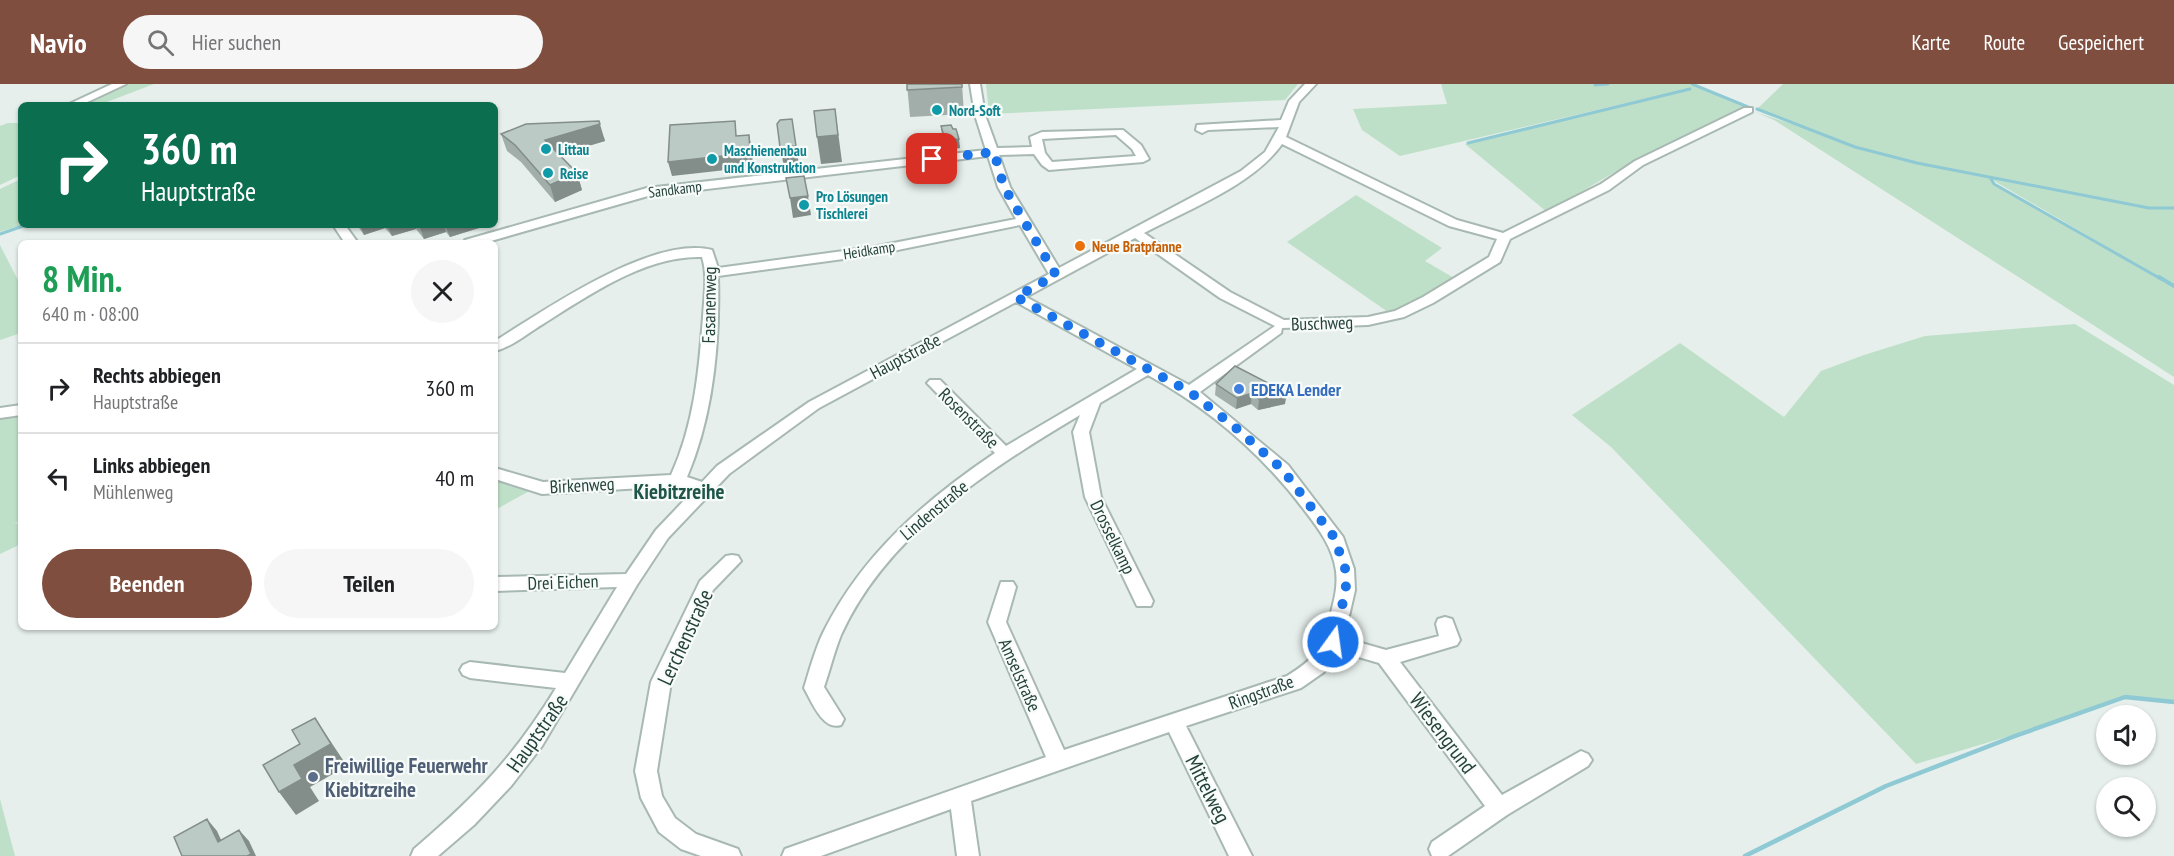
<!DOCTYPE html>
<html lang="de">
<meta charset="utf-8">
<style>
:root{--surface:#fff;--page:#f6f6f6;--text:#202124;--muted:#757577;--line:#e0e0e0;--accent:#7f4e3f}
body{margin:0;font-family:"PT Sans Narrow",sans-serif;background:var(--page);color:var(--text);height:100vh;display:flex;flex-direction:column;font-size:22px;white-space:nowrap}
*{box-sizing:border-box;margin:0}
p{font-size:20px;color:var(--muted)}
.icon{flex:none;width:33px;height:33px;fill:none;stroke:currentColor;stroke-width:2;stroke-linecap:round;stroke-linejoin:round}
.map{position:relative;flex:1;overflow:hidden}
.sheet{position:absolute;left:18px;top:156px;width:480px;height:390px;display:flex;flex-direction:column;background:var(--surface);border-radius:9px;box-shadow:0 2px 4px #0004}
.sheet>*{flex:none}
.hud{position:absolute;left:18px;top:18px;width:480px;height:126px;border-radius:9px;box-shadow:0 2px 4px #0004;background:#0b6e4f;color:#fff;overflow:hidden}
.buttons{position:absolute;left:2096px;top:621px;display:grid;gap:12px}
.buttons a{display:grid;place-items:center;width:60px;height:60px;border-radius:50%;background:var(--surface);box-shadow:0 2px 4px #0004;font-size:30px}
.pin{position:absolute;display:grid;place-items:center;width:51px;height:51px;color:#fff;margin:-26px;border-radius:12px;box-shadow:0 3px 9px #0006}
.me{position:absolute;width:66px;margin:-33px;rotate:14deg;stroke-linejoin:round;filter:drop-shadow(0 0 4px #0008)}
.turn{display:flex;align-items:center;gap:21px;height:126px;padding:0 24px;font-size:27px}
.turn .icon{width:78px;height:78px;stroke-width:2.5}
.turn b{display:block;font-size:42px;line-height:51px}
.round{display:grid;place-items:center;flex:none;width:63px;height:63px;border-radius:32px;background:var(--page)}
.headline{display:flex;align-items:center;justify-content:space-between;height:102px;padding:0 24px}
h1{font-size:36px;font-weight:700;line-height:45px;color:#1e9e55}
.cta{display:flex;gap:12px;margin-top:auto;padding:12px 24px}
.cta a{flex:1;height:69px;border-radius:36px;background:var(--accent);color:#fff;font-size:24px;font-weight:700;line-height:69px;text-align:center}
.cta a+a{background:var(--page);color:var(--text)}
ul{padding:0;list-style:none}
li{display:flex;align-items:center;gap:18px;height:90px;padding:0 24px;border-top:2px solid var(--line)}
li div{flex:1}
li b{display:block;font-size:22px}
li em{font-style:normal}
header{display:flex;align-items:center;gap:36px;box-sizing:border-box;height:84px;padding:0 30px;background:var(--accent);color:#fff}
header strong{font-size:28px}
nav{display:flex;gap:33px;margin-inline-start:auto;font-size:21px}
.search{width:420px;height:54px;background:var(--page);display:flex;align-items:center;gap:15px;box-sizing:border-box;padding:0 21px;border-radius:33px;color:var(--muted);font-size:22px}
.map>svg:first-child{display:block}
.green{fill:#bfe0c8}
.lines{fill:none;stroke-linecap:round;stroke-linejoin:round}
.stream-far2{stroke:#8ec9d4;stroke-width:3}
.stream-far1{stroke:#8ec9d4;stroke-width:4}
.stream{stroke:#8ec9d4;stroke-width:4.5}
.minor-casing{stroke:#a8b8b2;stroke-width:4}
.minor{fill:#fff;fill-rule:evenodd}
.wall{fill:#a1aea9}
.shaded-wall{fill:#838d89}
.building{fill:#bbcac4;stroke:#838d89;stroke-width:1.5}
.route{stroke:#1a73e8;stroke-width:10;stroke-dasharray:0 18}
.culture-dot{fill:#0f9aa8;stroke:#f7fbf9;stroke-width:2}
.food-dot{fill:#e8710a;stroke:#f7fbf9;stroke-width:2}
.shop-dot{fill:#3f7fe0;stroke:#f7fbf9;stroke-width:2}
.service-dot{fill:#5c6f8a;stroke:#f7fbf9;stroke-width:2}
.labels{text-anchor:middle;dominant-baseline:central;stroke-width:4.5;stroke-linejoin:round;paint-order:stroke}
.far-culture-label{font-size:15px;font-weight:bold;fill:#0d838f;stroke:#f7fbf9;text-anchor:start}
.far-street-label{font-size:15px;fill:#24423a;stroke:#f7fbf9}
.far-food-label{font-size:15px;font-weight:bold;fill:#c56008;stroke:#f7fbf9;text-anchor:start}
.street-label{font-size:18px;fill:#24423a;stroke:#f7fbf9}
.shop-label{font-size:18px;font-weight:bold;fill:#366cbe;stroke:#f7fbf9;text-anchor:start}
.quarter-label{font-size:21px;font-weight:bold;fill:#1f5548;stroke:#f7fbf9}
.near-street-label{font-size:21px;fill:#24423a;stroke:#f7fbf9}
.near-service-label{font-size:21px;font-weight:bold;fill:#4e5e75;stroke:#f7fbf9;text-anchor:start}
</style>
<header>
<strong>Navio</strong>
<div class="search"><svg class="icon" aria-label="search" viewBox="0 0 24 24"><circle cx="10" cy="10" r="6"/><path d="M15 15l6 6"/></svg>Hier suchen</div>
<nav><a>Karte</a><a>Route</a><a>Gespeichert</a></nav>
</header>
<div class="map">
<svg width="2174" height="772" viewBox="0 0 2174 772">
<rect width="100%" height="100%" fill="#e6efeb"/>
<path class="green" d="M123,0H154L99,21H81Z
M986,0H1298L1285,16L989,30Z
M1441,0H1689L1744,23L1635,76L1547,128L1465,60L1669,9L1400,72L1362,46L1353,25L1447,20Z
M1783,0H2174V123L2167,125L2174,124V202L1989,94L1993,100L2174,203V293L1774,36L1755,28L1822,50L1757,25Z
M8,39H21V91L0,101V42Z
M21,95L22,141L0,148V105Z
M1356,111L1442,164L1425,177L1454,194L1423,214L1388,228L1287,158Z
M0,161L21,202V249L0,256Z
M2075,240L2174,301V617L2123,612L2013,651L1916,680L1611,363L1572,331L1680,259L1784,333L1821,287L1864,271L1925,252Z
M21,328V437L14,439L21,440V460L0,470V331Z
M495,394L535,404L495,426Z
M0,715L15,772H0Z"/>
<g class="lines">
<path class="stream-far2" d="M1692,0L1748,23
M1595,1L1608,0
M1757,25L1855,63L1917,79L2149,124H2174
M1468,59L1690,5
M1991,95L1994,100L2161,195
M0,150L26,141"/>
<path class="stream-far1" d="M2159,193L2174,202"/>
<path class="stream" d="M1745,772L1886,702L2015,652L2125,613L2174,618"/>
<g class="minor-casing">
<path id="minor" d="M112,0H126L81,21H67Z
M970,0H980L985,31L997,64L1032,63L1030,53L1042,48L1123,46L1141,61L1149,75L1143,78L1049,86L1042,81L1034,70L999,71L1010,103L1059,184L1241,87L1265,68L1279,43L1208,46L1202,49L1196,46L1197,41L1281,36L1289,17L1305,0H1316L1299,18L1286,53L1457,136L1503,149L1601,100L1635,77L1744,24H1752V28L1643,81L1609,106L1510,155L1500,178L1433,219L1404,233L1368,241L1282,244L1281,249L1200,308L1288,381L1343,453L1354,485L1355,506L1344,554L1386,566L1439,552L1436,540L1438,535L1445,533L1452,535L1460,556L1457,561L1400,578L1502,711L1581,667L1588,670L1592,676L1588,682L1507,731L1448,772H1432L1429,765L1432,758L1485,722L1379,579L1338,567L1324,588L1301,604L1186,642L1252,772H1229L1169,648L971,717L979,772H957L951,725L821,772H782L785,765L1046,673L988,538L1001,498H1013L1016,503L1006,538L1064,666L1287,592C1316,574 1321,566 1330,532C1334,517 1338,503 1336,487C1333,464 1319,445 1305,427C1262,370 1210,325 1148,291L1100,319L1089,348L1101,413L1153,517L1151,522H1137L1085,413L1073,348L1080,331C988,386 887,450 841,551C834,568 830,586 824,603L844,635L841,641C823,647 812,618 804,604C810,585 815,565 824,547C862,471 925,416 995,369L930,302L927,299L930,296H940L1006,362L1137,285L1016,218L819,324L729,390L668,454L637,501L542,662L511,702L474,741L438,772H411L414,765C475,713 514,673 556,604L470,594L463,591L460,586L463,581L470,578L565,589L617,503L495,507V493L626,490L656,446L693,407L676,402L542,410L495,395V384L543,398L671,391C694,341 699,287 703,233C704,213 708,192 702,173C646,171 589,211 543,240C528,249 512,263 495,267V257C545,226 652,151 712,166L718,184L873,163L1016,135L998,103L988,72L648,112L484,159H464L465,156L647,104L986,66L975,31ZM1116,51L1132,65L1136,72L1052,78L1045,69L1042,55ZM1282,60L1449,142L1497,155L1489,173L1423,213L1395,227L1368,233L1284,236L1230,208L1144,149C1189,125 1253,101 1282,60ZM1020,141L1049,190L809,318L717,382L702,398L687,393C713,332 720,259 718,192L873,171ZM1135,154L1220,214L1275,242L1189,301L1026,213Z
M333,141H345L358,159H345Z
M21,321V331L0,334V324Z
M732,471L738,472L741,477L713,506L671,598L657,687L662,712L675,734L696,750L738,765L741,772H701L681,765L659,748L641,714L635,687L651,598L700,497L726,472Z"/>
</g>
<use href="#minor" class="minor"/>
</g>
<path class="wall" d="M907,0H962L964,30L910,33Z
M941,42L953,45L960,64L946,66L942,51Z
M501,50L604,53L605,57L559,71L577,89L582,106L555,118L521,78L507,67Z
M357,141H478L479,144L450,153L446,148L424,155L416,145L392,152L385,144L364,151Z
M1235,282L1285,320L1258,326L1251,320L1236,325L1215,311L1216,300Z"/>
<path class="shaded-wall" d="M835,25L842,78L821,80L817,53Z
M792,35L799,81L784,83L780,63Z
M599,37L605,57L550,73L545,56Z
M749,51L752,65L753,83L672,92L668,78Z
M959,55L960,64L946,66L945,56Z
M577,89L582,106L555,118L550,101Z
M808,112L811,131L793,134L790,114Z
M360,141H384L385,144L364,151Z
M387,141H415L416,145L392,152Z
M419,141H444L446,148L424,155Z
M445,141H478L479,144L450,153Z
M1252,309L1251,320L1236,325L1237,314Z
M1287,309L1285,320L1258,326L1259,315Z
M315,634L347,682L310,703L319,717L296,731L279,708L294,681Z
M207,735L217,747L227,769L218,758Z
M239,746L249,757L256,772H247Z"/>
<path class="building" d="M907,0H962V3L907,6Z
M835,25L838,51L817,53L814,27Z
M792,35L796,62L780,63L777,40L780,36Z
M599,37L600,40L545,56L577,89L550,101L515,61L501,50L526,40Z
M735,37L736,52L749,51L750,69L668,78L670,41Z
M951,41L953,45H956L959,55L945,56L941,42Z
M804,92L808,112L790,114L786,94Z
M1235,282L1287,309L1259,315L1252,309L1237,314L1216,300Z
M315,634L331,660L294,681L302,695L279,708L263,681L300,660L292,646Z
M207,735L218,758L239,746L251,770L247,772H182L174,753Z"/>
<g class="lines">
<path class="route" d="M932,75L994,68L1004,103L1056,191L1016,213L1190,308L1236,344L1282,385L1334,453L1345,484L1346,506L1333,558"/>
</g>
<g class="culture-dot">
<circle cx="937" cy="26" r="6"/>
<circle cx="546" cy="65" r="6"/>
<circle cx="712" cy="75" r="6"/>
<circle cx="548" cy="89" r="6"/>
<circle cx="804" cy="121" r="6"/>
</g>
<circle class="food-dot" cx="1080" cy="162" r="6"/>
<circle class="shop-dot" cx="1239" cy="305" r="6"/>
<circle class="service-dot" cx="313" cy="693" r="6"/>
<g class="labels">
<g class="far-culture-label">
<text x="949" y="26">Nord-Soft</text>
<text x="558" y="65">Littau</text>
<text x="724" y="66">Maschienenbau<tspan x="724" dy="17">und Konstruktion</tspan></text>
<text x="560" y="89">Reise</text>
<text x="816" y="112">Pro Lösungen<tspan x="816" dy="17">Tischlerei</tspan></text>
</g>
<g class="far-street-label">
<text transform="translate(675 105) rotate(-7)">Sandkamp</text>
<text transform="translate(869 166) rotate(-9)">Heidkamp</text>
</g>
<g class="far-food-label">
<text x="1092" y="162">Neue Bratpfanne</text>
</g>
<g class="street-label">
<text transform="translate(709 221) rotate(-89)">Fasanenweg</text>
<text transform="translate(1322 239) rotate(-2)">Buschweg</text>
<text transform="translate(905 272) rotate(-28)">Hauptstraße</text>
<text transform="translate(969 334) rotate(45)">Rosenstraße</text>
<text transform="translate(582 401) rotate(-3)">Birkenweg</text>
<text transform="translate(934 426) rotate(-40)">Lindenstraße</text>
<text transform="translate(1113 453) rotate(64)">Drosselkamp</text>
<text transform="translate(563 498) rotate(-2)">Drei Eichen</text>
<text transform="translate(1020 591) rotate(66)">Amselstraße</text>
<text transform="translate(1261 608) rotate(-20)">Ringstraße</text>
</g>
<g class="shop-label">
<text x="1251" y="305">EDEKA Lender</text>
</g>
<g class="quarter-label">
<text x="679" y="407">Kiebitzreihe</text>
</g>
<g class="near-street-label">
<text transform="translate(685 553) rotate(-65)">Lerchenstraße</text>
<text transform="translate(537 649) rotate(-55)">Hauptstraße</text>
<text transform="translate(1443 649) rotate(53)">Wiesengrund</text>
<text transform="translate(1208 705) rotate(63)">Mittelweg</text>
</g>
<g class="near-service-label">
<text x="325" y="681">Freiwillige Feuerwehr<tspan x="325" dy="24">Kiebitzreihe</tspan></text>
</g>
</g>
</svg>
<div class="buttons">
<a><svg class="icon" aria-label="sound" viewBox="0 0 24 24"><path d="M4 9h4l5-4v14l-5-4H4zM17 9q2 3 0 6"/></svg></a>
<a><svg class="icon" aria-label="search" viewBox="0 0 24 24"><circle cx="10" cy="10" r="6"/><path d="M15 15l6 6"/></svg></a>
</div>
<div class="pin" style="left:932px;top:75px;background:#d93025"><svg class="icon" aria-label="arrive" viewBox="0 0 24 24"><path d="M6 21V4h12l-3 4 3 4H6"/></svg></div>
<svg class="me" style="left:1333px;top:558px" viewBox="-20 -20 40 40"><circle r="17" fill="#1a73e8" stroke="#fff" stroke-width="3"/><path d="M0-11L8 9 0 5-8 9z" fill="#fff"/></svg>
<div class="hud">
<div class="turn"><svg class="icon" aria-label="right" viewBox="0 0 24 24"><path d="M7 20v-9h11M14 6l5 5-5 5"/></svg><div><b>360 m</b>Hauptstraße</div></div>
</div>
<section class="sheet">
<div class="headline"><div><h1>8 Min.</h1><p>640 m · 08:00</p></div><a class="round"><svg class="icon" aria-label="close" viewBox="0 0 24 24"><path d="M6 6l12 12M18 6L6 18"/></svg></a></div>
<ul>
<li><svg class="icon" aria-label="right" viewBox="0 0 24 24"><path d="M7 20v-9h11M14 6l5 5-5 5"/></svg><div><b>Rechts abbiegen</b><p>Hauptstraße</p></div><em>360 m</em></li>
<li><svg class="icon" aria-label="left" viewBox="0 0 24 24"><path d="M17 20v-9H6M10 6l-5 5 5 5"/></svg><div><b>Links abbiegen</b><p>Mühlenweg</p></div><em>40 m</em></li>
</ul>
<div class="cta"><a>Beenden</a><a>Teilen</a></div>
</section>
</div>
